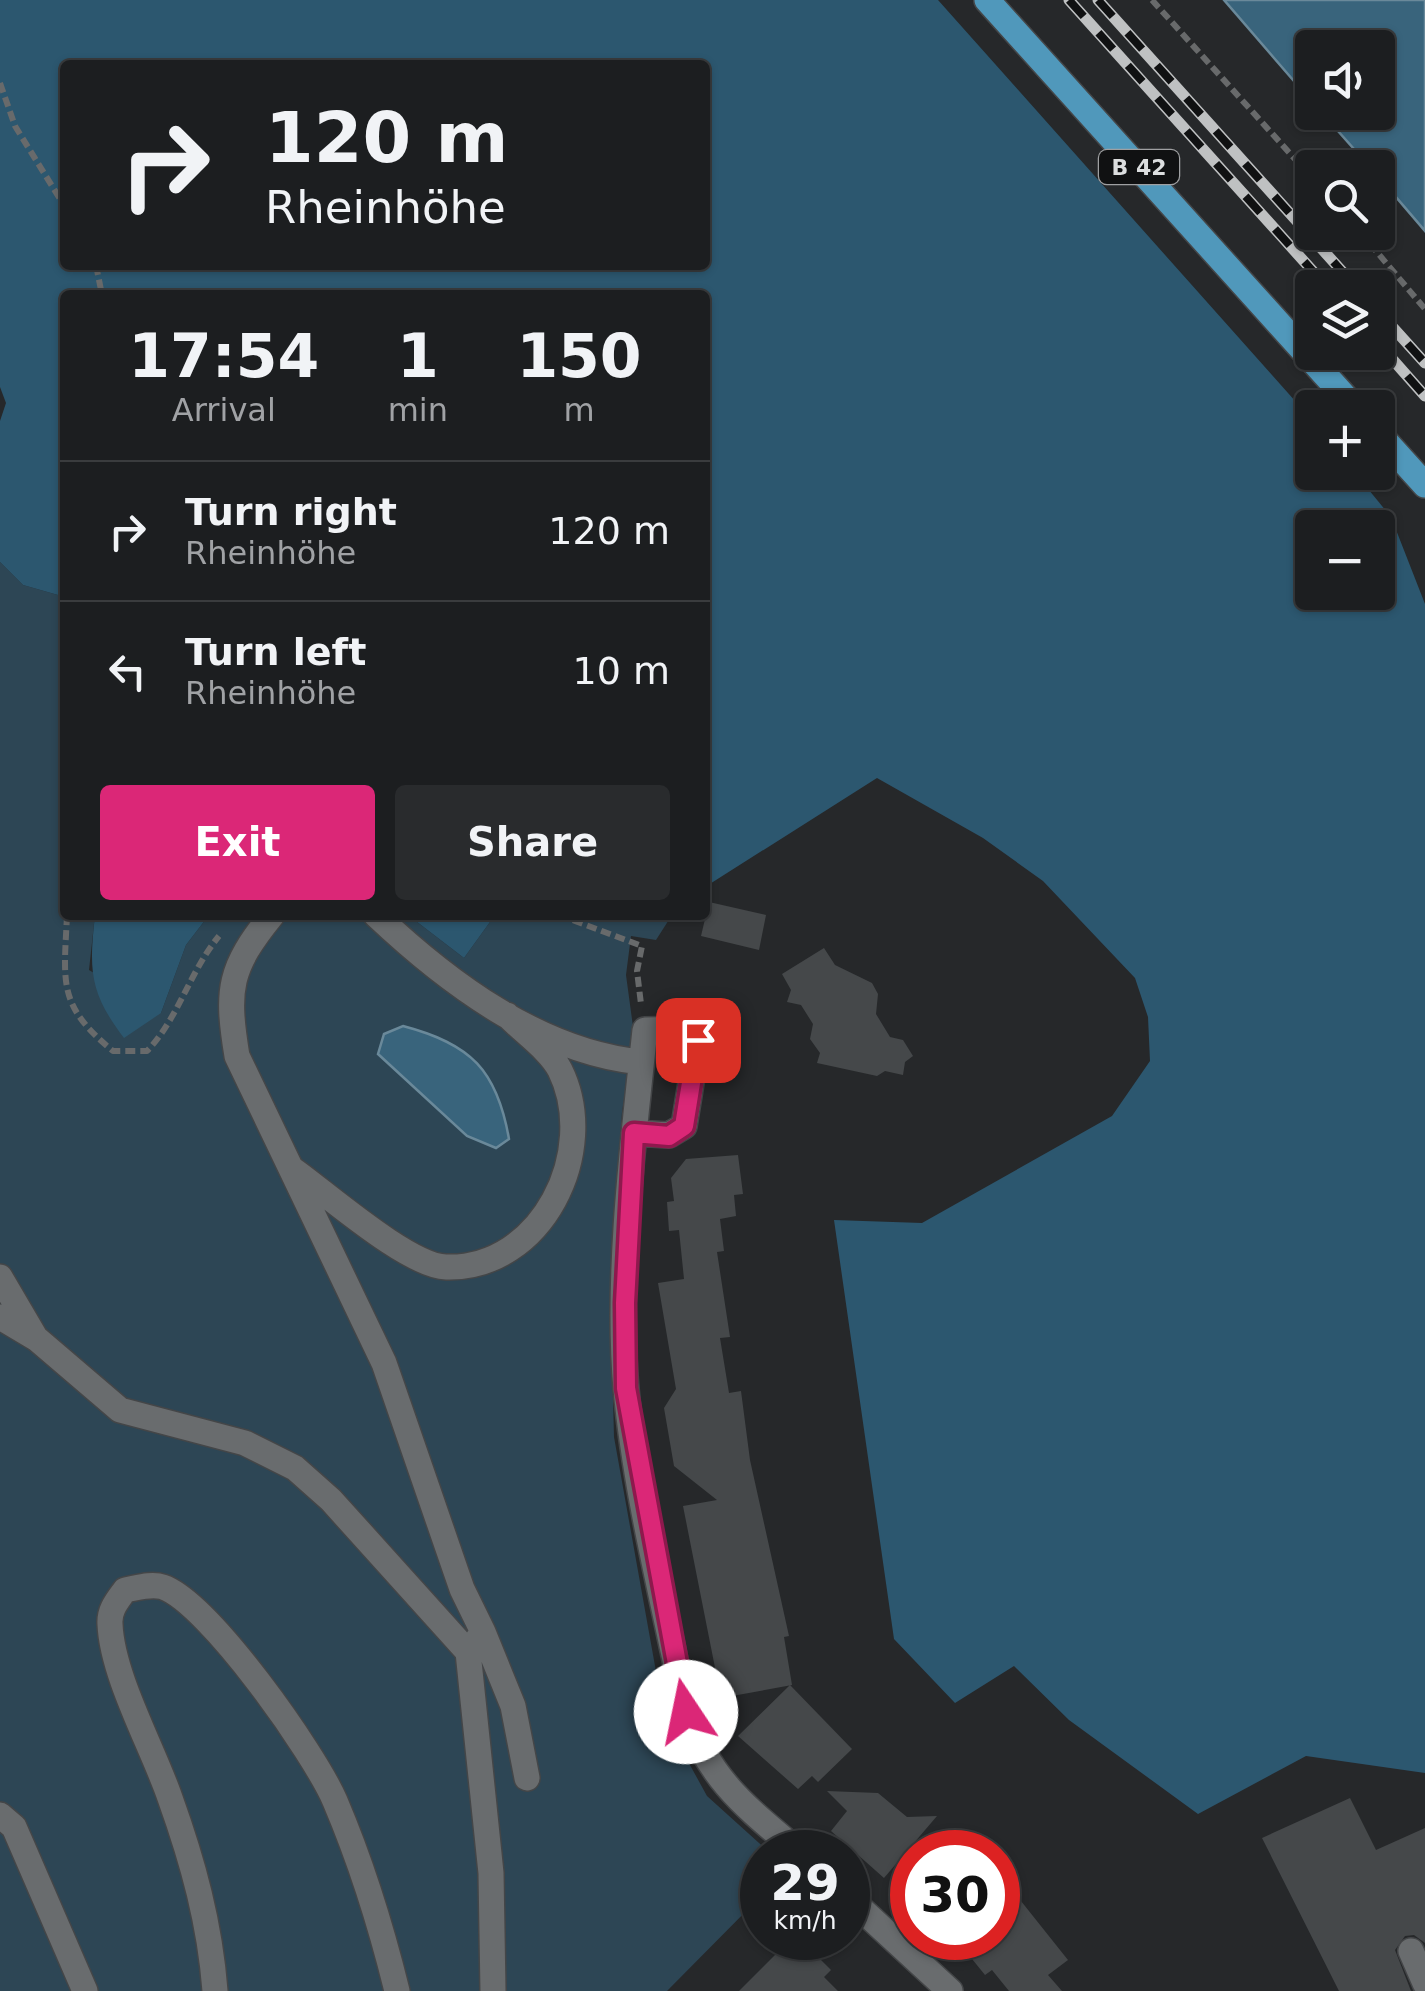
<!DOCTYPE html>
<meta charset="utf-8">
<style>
:root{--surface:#1c1e20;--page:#292b2d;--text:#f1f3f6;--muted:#a0a2a5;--line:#3a3c3e;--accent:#db2777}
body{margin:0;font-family:"DejaVu Sans",sans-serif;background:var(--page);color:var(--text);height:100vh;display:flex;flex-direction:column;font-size:38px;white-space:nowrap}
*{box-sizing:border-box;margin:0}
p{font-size:32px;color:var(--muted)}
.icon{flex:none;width:55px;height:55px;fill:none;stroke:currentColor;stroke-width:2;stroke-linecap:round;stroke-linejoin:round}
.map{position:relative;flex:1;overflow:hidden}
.sheet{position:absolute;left:60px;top:290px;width:650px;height:630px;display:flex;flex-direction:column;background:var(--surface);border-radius:10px;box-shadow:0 2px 8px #0004,0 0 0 2px var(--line)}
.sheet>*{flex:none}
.hud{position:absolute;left:60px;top:60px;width:650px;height:210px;border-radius:10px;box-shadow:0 2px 8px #0004,0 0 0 2px var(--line);background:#1c1e20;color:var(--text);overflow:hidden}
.buttons{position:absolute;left:1295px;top:30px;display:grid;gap:20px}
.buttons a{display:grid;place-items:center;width:100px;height:100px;border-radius:10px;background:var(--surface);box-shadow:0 2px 8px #0004,0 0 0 2px var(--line);font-size:50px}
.speed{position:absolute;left:740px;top:1830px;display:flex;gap:20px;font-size:50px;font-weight:700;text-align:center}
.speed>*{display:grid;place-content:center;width:130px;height:130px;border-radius:50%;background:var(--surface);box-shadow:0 2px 8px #0004,0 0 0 2px var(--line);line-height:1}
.speed small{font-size:25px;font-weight:400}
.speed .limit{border:15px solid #d22;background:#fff;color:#111}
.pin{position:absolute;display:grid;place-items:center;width:85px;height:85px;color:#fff;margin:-42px;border-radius:20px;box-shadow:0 5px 15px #0006}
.me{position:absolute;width:110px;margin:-55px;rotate:349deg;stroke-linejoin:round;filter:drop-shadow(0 0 8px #0008)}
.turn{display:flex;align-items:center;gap:35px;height:210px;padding:0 40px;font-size:45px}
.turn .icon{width:130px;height:130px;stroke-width:2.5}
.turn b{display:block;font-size:70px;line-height:85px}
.eta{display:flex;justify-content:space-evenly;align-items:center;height:170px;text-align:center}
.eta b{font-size:60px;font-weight:800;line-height:70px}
.button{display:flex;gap:20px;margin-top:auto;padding:20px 40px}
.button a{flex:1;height:115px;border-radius:10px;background:var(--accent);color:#fff;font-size:40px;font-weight:800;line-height:115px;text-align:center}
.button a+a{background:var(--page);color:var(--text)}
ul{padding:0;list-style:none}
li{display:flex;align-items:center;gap:30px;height:140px;padding:0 40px;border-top:2px solid var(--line)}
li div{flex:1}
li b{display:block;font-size:38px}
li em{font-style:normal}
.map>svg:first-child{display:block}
.green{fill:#2d4655}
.forest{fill:#2c576f;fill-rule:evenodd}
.water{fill:#39647c;stroke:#6a899a;stroke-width:2.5}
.building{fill:#45484a}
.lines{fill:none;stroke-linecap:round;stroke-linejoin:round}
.minor-casing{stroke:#444648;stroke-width:28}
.major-casing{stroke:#444648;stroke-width:28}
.path{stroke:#686a6b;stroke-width:6;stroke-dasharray:10 5;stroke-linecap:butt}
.minor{stroke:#696c6e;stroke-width:25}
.major{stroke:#5098bb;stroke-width:25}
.rail-casing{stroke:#bfc1c2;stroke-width:11}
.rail{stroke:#101112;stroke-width:8;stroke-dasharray:22;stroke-linecap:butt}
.route-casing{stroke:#8e194d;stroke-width:25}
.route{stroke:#db2777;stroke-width:18}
.labels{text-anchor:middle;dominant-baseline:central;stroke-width:9;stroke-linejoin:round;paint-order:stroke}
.shield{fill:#101112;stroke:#9fa0a2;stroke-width:2.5}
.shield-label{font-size:22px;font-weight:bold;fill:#dcdedf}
</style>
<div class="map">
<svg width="1425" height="1991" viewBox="0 0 1425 1991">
<rect width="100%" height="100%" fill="#26282a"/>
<path class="green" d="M0,562L23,585L65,597V915H95L89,970L161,1013L186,945L209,915H408L464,958L495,915H672L656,940L631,936L626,975L634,1034L622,1112L610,1283L614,1437L657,1677L679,1745L707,1796L769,1852H762V1895L667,1991H0Z"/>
<path class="forest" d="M0,0H938L1312,420V472L1355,473L1391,517L1425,604V1773L1306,1756L1198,1814L1069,1720L1014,1666L955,1703L894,1639L834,1220L922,1223L1112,1116L1150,1061L1148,1017L1135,978L1043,881L983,838L877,778L705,887V295H65V597L23,585L0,562V421L6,403L0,387ZM65,65H705V265H65ZM1312,528H1378V592H1312Z
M95,915H209L186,945L161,1013L124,1038C89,992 89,970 95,915Z
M408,915H495L464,958Z"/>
<path class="water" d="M1224,0H1425V231L1378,176V168L1370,167L1322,113L1378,112V48H1312V102Z
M403,1026C471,1044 497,1070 509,1139L496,1148L467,1136L378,1054L384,1034Z"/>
<path class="building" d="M709,902L766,915L759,950L701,936Z
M824,948L835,965L872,983L878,994L876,1014L890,1037L903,1040L913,1056L905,1062L903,1075L885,1071L877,1076L817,1063L820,1053L810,1039L813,1024L801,1005L787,1002L791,990L782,974Z
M738,1155L743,1194L734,1195L736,1216L720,1219L724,1251L717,1252L730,1337L720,1338L729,1393L741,1391L750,1460L789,1636L784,1637L792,1685L721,1698L683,1506L717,1500L674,1466L664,1408L676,1389L658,1283L684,1279L679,1230L669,1231L667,1202L674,1201L671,1178L686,1159Z
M790,1685L852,1749L818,1782L812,1776L798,1789L738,1736Z
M827,1791L878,1793L907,1817L937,1816L884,1878L831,1831L847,1811Z
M1350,1798L1376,1850L1425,1828V1943L1414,1935L1405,1936L1395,1950L1411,1991H1339L1262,1838Z
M998,1872L1068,1960L1048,1975L1062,1991H1009L992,1970L985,1975L955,1938H998Z
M788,1942L797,1951L805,1944L831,1970L824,1977L838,1991H739Z"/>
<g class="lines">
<g class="minor-casing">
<path id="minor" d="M272,915C229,968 226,989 237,1056L384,1363L462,1589L483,1632L468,1652L491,1873L493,1991
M376,915C448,983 540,1052 641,1062
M634,1133L669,1135L684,1126L698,1040L687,1029L645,1030C633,1141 616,1278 626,1389C636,1498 665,1606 686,1713C710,1781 746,1807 799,1852
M292,1169C326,1193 408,1266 446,1267C542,1270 600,1151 560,1070C550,1050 522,1031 507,1015
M0,1277L34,1335
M0,1317L37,1339L120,1410L245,1443L295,1468L331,1500L468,1652
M483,1632L513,1706L527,1778
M0,1815L14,1827L85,1991
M848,1897L950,1991
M1411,1951L1425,1983
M215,1991C210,1924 193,1862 170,1798C153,1748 112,1676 110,1624C109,1610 117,1601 125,1590C137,1588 151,1583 163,1587C209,1603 315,1754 335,1801C361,1862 381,1926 397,1991"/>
</g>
<g class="major-casing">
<path id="major" d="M987,0L1355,408
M1378,433L1425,485"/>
</g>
<path class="path" d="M1152,0L1312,178
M0,83L15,126L65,207
M1360,232L1425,309
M96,265L102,295
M67,915C64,983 57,1005 113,1051H147C178,1019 190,971 219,936
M559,915L642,946L637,971L641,1004"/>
<use href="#minor" class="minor"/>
<use href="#major" class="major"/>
<g class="rail-casing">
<path id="rail" d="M1069,0L1328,288
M1098,0L1357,288
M1378,311L1425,363
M1378,343L1425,396"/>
</g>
<use href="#rail" class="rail"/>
</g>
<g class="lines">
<g class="route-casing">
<path id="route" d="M686,1712L626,1388L625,1303L634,1133L669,1136L684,1126L698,1040"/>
</g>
<use href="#route" class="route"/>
</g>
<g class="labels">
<rect class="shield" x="1099" y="150" width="80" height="34" rx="8"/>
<g class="shield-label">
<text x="1139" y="167">B 42</text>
</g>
</g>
</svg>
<div class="buttons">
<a><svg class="icon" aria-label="sound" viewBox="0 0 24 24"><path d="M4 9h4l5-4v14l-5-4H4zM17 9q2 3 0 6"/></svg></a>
<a><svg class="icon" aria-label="search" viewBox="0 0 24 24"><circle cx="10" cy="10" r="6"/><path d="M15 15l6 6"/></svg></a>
<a><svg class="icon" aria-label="layers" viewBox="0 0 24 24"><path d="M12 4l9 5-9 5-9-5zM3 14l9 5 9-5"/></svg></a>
<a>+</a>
<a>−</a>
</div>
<div class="speed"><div>29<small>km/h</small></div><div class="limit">30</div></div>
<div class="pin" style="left:698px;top:1040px;background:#d93025"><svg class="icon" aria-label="arrive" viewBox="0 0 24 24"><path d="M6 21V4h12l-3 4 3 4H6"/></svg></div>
<svg class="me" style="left:686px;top:1712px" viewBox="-20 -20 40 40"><circle r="19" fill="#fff"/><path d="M0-13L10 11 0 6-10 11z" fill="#db2777"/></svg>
<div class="hud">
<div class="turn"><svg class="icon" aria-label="right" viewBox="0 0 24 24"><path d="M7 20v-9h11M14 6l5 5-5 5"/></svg><div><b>120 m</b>Rheinhöhe</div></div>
</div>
<section class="sheet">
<div class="eta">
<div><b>17:54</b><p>Arrival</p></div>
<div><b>1</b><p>min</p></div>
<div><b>150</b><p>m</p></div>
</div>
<ul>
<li><svg class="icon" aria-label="right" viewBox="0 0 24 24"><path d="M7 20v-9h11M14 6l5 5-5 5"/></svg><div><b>Turn right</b><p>Rheinhöhe</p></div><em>120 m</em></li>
<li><svg class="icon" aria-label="left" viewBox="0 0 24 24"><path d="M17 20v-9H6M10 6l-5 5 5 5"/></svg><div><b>Turn left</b><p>Rheinhöhe</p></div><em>10 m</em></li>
</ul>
<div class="button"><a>Exit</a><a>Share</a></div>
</section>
</div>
